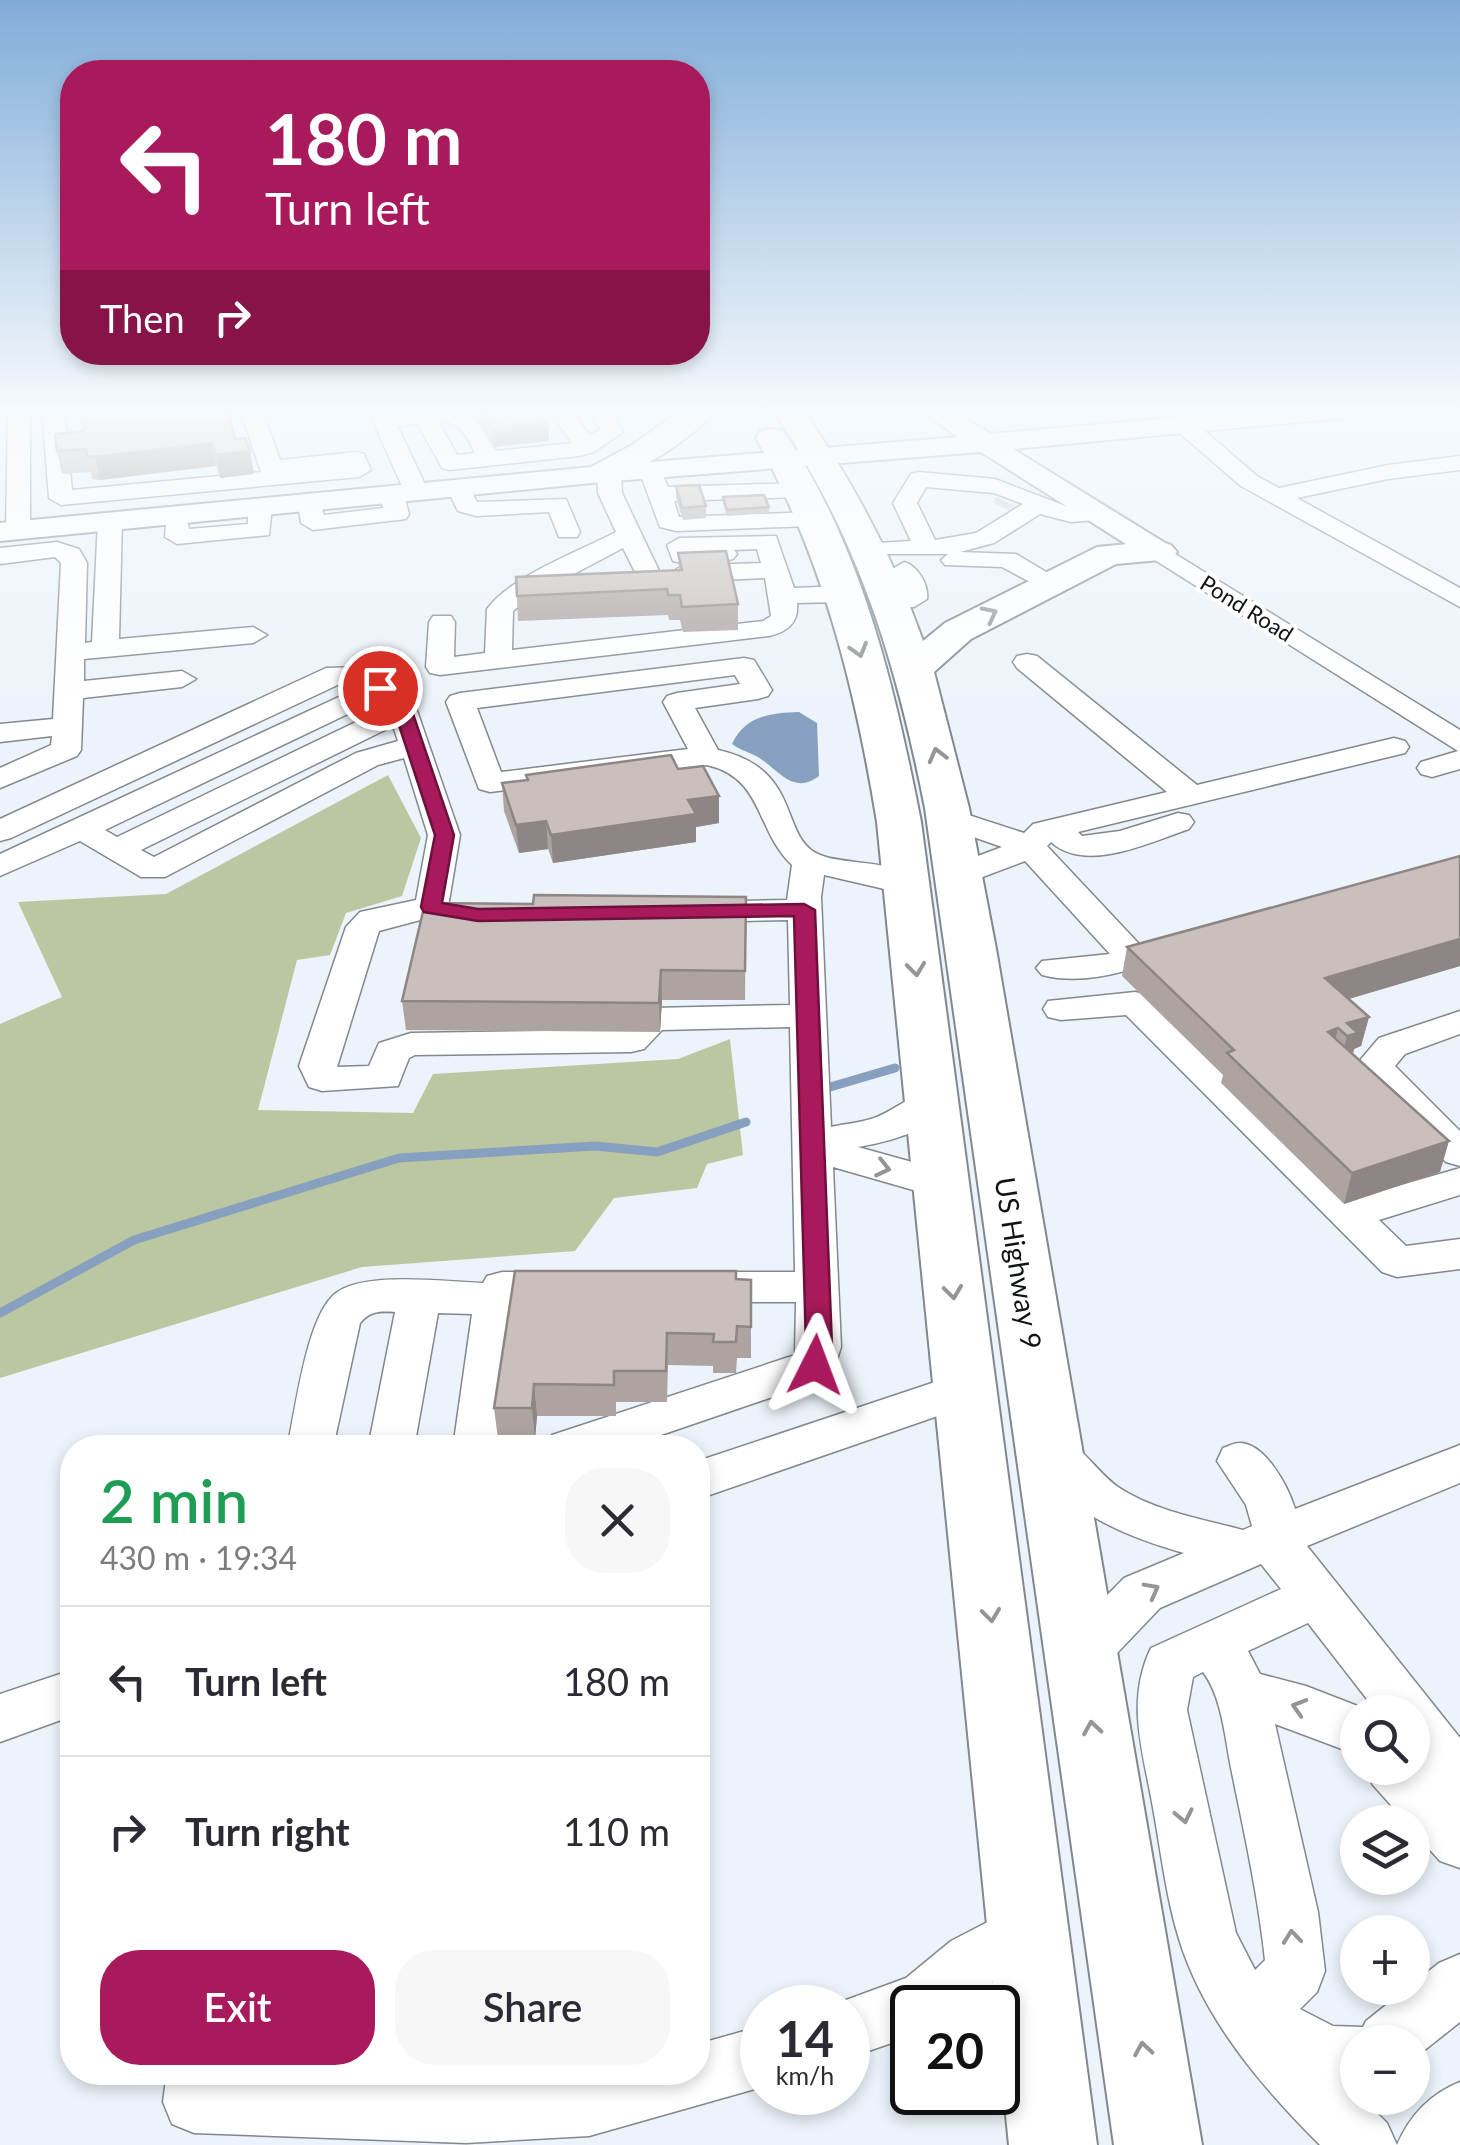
<!DOCTYPE html>
<meta charset="utf-8">
<style>
:root{--surface:#fff;--page:#f7f7f7;--text:#2b2b33;--muted:#7c7c81;--line:#e1e1e2;--accent:#a81a5b}
body{margin:0;font-family:Lato,sans-serif;background:var(--page);color:var(--text);height:100vh;display:flex;flex-direction:column;font-size:38px;white-space:nowrap}
*{box-sizing:border-box;margin:0}
p{font-size:32px;color:var(--muted)}
.icon{flex:none;width:55px;height:55px;fill:none;stroke:currentColor;stroke-width:2;stroke-linecap:round;stroke-linejoin:round}
.map{position:relative;flex:1;overflow:hidden}
.sheet{position:absolute;left:60px;top:1435px;width:650px;height:650px;display:flex;flex-direction:column;background:var(--surface);border-radius:40px;box-shadow:0 5px 15px #0003}
.sheet>*{flex:none}
.banner{position:absolute;left:60px;top:60px;width:650px;height:305px;border-radius:40px;box-shadow:0 5px 15px #0003;background:#a81a5b;color:#fff;overflow:hidden}
.controls{position:absolute;left:1340px;top:1695px;display:grid;gap:20px}
.controls a{display:grid;place-items:center;width:90px;height:90px;border-radius:50%;background:var(--surface);box-shadow:0 5px 15px #0003;font-size:50px}
.speed{position:absolute;left:740px;top:1985px;display:flex;gap:20px;font-size:50px;font-weight:700;text-align:center}
.speed>*{display:grid;place-content:center;width:130px;height:130px;border-radius:50%;background:var(--surface);box-shadow:0 5px 15px #0003;line-height:1}
.speed small{font-size:25px;font-weight:400}
.speed .limit{border:5px solid #111;border-radius:15px;background:#fff;color:#111}
.pin{position:absolute;display:grid;place-items:center;width:85px;height:85px;color:#fff;margin:-42px;border:5px solid #fff;border-radius:50%;box-shadow:0 2px 10px #0007}
.me{position:absolute;width:110px;margin:-55px;rotate:3deg;stroke-linejoin:round;filter:drop-shadow(0 0 8px #0008)}
.turn{display:flex;align-items:center;gap:35px;height:210px;padding:0 40px;font-size:45px}
.turn .icon{width:130px;height:130px;stroke-width:2.5}
.turn b{display:block;font-size:70px;line-height:85px}
.then{display:flex;align-items:center;height:95px;padding:0 40px;background:#0003;gap:20px;font-size:38px}
.round{display:grid;place-items:center;flex:none;width:105px;height:105px;border-radius:40px;background:var(--page)}
.head{display:flex;align-items:center;justify-content:space-between;height:170px;padding:0 40px}
h1{font-size:60px;font-weight:600;line-height:75px;color:#1e9e55}
.action{display:flex;gap:20px;margin-top:auto;padding:20px 40px}
.action a{flex:1;height:115px;border-radius:40px;background:var(--accent);color:#fff;font-size:40px;font-weight:600;line-height:115px;text-align:center}
.action a+a{background:var(--page);color:var(--text)}
ul{padding:0;list-style:none}
li{display:flex;align-items:center;gap:30px;height:150px;padding:0 40px;border-top:2px solid var(--line)}
li div{flex:1}
li b{display:block;font-size:38px}
li em{font-style:normal}
.map>svg:first-child{display:block}
.forest{fill:#bbc7a1}
.water{fill:#88a0bf}
.lines{fill:none;stroke-linecap:round;stroke-linejoin:round}
.stream{stroke:#88a0bf;stroke-width:9}
.minor-tunnel{stroke:#cbd1d8;stroke-width:25;stroke-dasharray:25 12;stroke-linecap:butt}
.minor-casing{stroke:#81888e;stroke-width:3}
.major-casing{stroke:#81888e;stroke-width:4}
.highway-casing{stroke:#81888e;stroke-width:4}
.minor{fill:#fff;fill-rule:evenodd}
.major{fill:#fff;fill-rule:evenodd}
.highway{fill:#fff;fill-rule:evenodd}
.wall{fill:#ada4a2}
.shaded-wall{fill:#8d8684}
.building{fill:#c9bfbc;stroke:#8d8684;stroke-width:2.5}
.oneway{stroke:#939596}
.route{fill:#a81a5b;stroke:#6d113b;stroke-width:2.5}
.labels{text-anchor:middle;dominant-baseline:central;stroke-width:8;stroke-linejoin:round;paint-order:stroke}
.far-street-label{font-size:22px;fill:#101315;stroke:#fff}
.street-label{font-size:28px;fill:#101315;stroke:#fff}
</style>
<div class="map">
<svg width="1460" height="2145" viewBox="0 0 1460 2145">
<rect width="100%" height="100%" fill="#ecf3fa"/>
<path class="forest" d="M388,775L421,838L402,896L346,913L330,955L297,960L258,1110L413,1113L433,1074L678,1059L730,1039L743,1155L707,1164L697,1188L614,1198L575,1251L362,1267L0,1378V1024L62,997L18,902L166,894Z"/>
<path class="water" d="M799,712L817,723L819,776C791,797 777,766 754,755C746,751 740,750 732,744C745,716 770,713 799,712Z"/>
<g class="lines">
<path class="stream" d="M830,1087L895,1068
M0,1313L134,1240L399,1158L595,1146L657,1152L746,1122"/>
<path class="minor-tunnel" d="M1004,508L1007,502"/>
<g class="minor-casing">
<path id="minor" d="M8,410H30V530L18,537L6,530Z
M42,410H64L72,490L261,472L240,410H262L280,460L356,452L364,454L371,470L359,477L61,505L49,498Z
M368,410H390L392,415C445,403 470,400 496,451L572,443L549,410H571L589,435L600,430L588,410H610L623,432L594,452L579,456L450,470L442,468L417,423L398,427L429,493L417,500L405,493ZM438,421C460,421 466,435 475,453L457,455Z
M1184,418L1192,420L1257,476L1279,488L1388,465L1460,456V470L1388,479L1297,498L1460,588V607L1241,486L1176,430L1173,425Z
M652,466L660,468L668,487L799,483L811,490L799,497L674,501L679,517L812,512L824,519L812,526L676,531L660,527L640,473Z
M609,467L621,474L622,493L661,575L648,583L639,580L623,548L555,584L575,586L579,592L575,598L525,601L513,611L512,650L763,621L771,616L765,578L682,582L669,574L682,566L761,563L757,549L734,550L737,554L733,559C715,564 691,566 673,561L667,545L679,538L776,536L794,588L841,586L854,594L841,602L797,603C799,623 787,632 769,636L440,675L430,673L426,667L429,622L433,616H451L455,622L454,657L485,653L487,609C511,576 578,552 616,532L598,493L597,474Z
M919,472L995,479L1068,507H1099L1111,514L1108,519L1071,522L1040,514L994,543L960,552L1016,554L1058,579L1062,584L1058,589L1049,592L1002,567L945,565L941,560L948,554H859L856,549L859,544L911,541L893,503L911,474ZM926,487L994,493L1023,504L976,533L935,540L917,503Z
M459,482L467,484L477,502L566,499L580,532L577,537H559L549,512L476,516L458,511L447,489Z
M392,488L404,495L409,514L406,519L313,530L301,523L298,503L302,498H318L324,515L383,508L380,495Z
M260,500L272,507L269,535L177,544L165,537L167,510H185L189,529L248,524V507Z
M110,514L122,521L119,639L253,627L267,635L253,643L84,659V681L182,671L196,679L182,687L83,698L81,750L77,756L0,788V768L51,745L52,736L0,742V724L53,719L61,563L55,557L0,564V548L57,542L79,549L87,563L85,643L92,642L98,521Z
M1159,544L1460,730V769L1432,777L1421,774L1417,768L1421,762L1458,751L1150,557L1146,552Z
M904,562C918,566 929,585 927,599L914,607L881,608L877,602L881,596L902,593L891,570Z
M1027,654L1037,656L1197,785L1394,738L1405,741L1409,747L1405,753L1078,832L1082,836L1120,831L1178,813L1189,815L1194,822L1189,829C1150,842 1086,874 1051,842L1047,846L1140,945L1154,942L1166,945L1171,952L1166,959C1126,971 1084,986 1042,975L1036,968L1042,961L1110,954L1025,861L972,881H948L944,874L948,867L1002,847L939,825L934,818L939,811L950,809L1024,833L1033,824L1167,792L1017,668L1013,662L1017,656Z
M744,658L754,660L772,690L768,696L758,699L695,708L718,750C804,769 778,838 820,855C846,866 905,859 922,884L918,891L906,894L824,875L821,897L831,1127C844,1124 858,1123 871,1119C898,1111 915,1086 945,1094L950,1103C932,1131 888,1142 858,1147L955,1174L961,1184L955,1194L941,1198L833,1167L841,1347L831,1377L623,1448H545L552,1435L795,1355L796,1302H700L685,1298L679,1287L685,1276L700,1272H795L790,1027L662,1030L644,1049L631,1052L415,1055L409,1058L398,1086L322,1091L309,1087L299,1066L346,927L360,912L416,900L428,835L404,758L378,765L165,877H141L80,841L0,876V854L356,689L344,682L11,838L0,841V819L326,668L359,667L390,682L414,702L460,835L448,907L443,914L379,931L337,1067L369,1066L379,1043L411,1033L621,1030L639,1011L652,1008L790,1005L788,920L698,922L686,919L681,912L686,905L698,902L787,900L792,865C755,830 764,778 707,765L490,792L479,789L446,702L450,696L460,693ZM735,675L740,684L677,693L667,696L663,702L688,749L501,772L477,708ZM377,700L387,707L117,837L105,830ZM393,726L398,741L356,753L154,857L141,850Z
M1135,992L1148,995L1357,1198L1460,1168V1195L1379,1220L1406,1246L1460,1239V1269L1397,1277L1382,1272L1126,1015L1061,1020L1048,1017L1043,1009L1048,1001Z
M1460,1011V1034L1405,1054L1395,1066L1460,1131V1166L1446,1162L1378,1097L1356,1065L1379,1038Z
M502,1272H565L580,1276L586,1287L580,1298L565,1302H517L499,1448H453L472,1314L438,1313L414,1448H368L395,1312C380,1311 370,1311 360,1323L333,1448H287C296,1410 306,1316 336,1293C365,1271 447,1282 483,1283L487,1276Z
M965,1372L981,1377L988,1389L981,1401L698,1499V1461Z
M1053,1434C1082,1443 1094,1470 1118,1487C1154,1511 1202,1519 1243,1530L1252,1526L1246,1505L1217,1461L1223,1448C1229,1446 1234,1443 1239,1443C1265,1442 1289,1488 1295,1509L1460,1445V1483L1307,1546L1460,1738V1868L1440,1861L1412,1830V1822H1406L1373,1785L1365,1768H1412V1712H1377L1308,1623L1248,1651L1260,1674L1306,1686L1373,1712H1358V1755L1275,1724L1318,1912L1325,1971L1317,1992L1300,2009L1333,2026L1363,2027L1366,2021L1439,1963L1460,1954V2022L1412,2060V2042H1358V2086H1350L1387,2123L1397,2145H1320C1262,2087 1204,2020 1179,1939C1165,1894 1160,1843 1151,1797C1141,1745 1127,1698 1151,1648L1281,1589L1261,1564L1160,1608L1099,1672L1081,1678L1063,1672L1055,1656L1063,1640L1124,1578L1184,1553C1124,1536 1061,1511 1030,1452L1037,1439ZM1203,1672C1222,1697 1225,1738 1231,1768C1244,1832 1258,1895 1265,1960L1255,1970L1236,1933L1187,1710L1193,1677Z
M72,1670V1716L0,1742V1694Z
M1028,1901L1049,1909L1057,1929L1049,1949L992,1982L1004,1987L1013,2008L1004,2029L998,2032V2008H912V2036L848,2058V2008L827,2007L906,1978L951,1941Z
M762,2026V2087L589,2136L466,2143L194,2133L172,2124L163,2102L167,2072L466,2081L594,2072H698V2044Z
M1460,2082V2145H1397C1410,2115 1430,2094 1460,2082Z"/>
</g>
<g class="major-casing">
<path id="major" d="M920,410H951L991,434L1260,410H1355L1342,418L1013,449L1170,546L1174,552L1170,558H1148L981,452L602,482L0,541V523L602,466L958,437Z"/>
</g>
<g class="highway-casing">
<path id="highway" d="M682,410H716C699,434 620,488 591,481L586,474L591,467L632,445Z
M773,410H803C854,483 893,557 923,641L945,623L1097,547L1159,541L1171,545L1177,552L1171,559L1116,564L971,639L934,672L969,808L996,949L1202,2145H1114L925,808C895,657 859,540 773,410Z
M772,429L783,431C862,545 895,688 921,822L1097,2145H1009L877,822C855,687 823,559 756,438L761,431Z"/>
</g>
<use href="#minor" class="minor"/>
<use href="#major" class="major"/>
<use href="#highway" class="highway"/>
</g>
<path class="wall" d="M80,410H232L233,415H230L235,439L250,451L254,474L220,478L216,466L100,480L92,479L91,472L62,474L57,451L84,431Z
M475,410H539L548,424L549,441L493,447L475,417Z
M676,486L706,506V518L683,520L676,498Z
M723,497L769,507V513L727,516L723,503Z
M678,553L738,604V630L683,632L680,620H669L668,615L518,621L516,577L679,571Z
M678,769L719,823L696,827V842L553,863L548,849L519,853L504,811L502,783L526,780V775Z
M1460,856V966L1349,999L1369,1017L1361,1046L1354,1049L1353,1054L1440,1172L1344,1204L1221,1083L1223,1075L1122,976L1127,947Z
M746,897L745,1000H662L660,1032L406,1030L402,1001L533,904Z
M515,1271L751,1280V1358H737L736,1373H713V1366L668,1365L667,1402H616V1416H537L535,1439H498L494,1408Z"/>
<path class="shaded-wall" d="M548,424L549,441L493,447L492,430Z
M212,443L216,466L100,480L95,457Z
M250,451L254,474L220,478L216,455Z
M719,796V823L696,827V842L553,863L551,835L688,800Z
M546,821L548,849L519,853L516,825Z
M1460,939V966L1318,1008L1325,978Z
M661,970L662,1000L660,1032L659,1003Z
M1369,1017L1361,1046L1354,1049L1350,1063L1340,1066L1347,1036V1023Z
M1338,1028L1331,1058L1328,1032Z
M1449,1141L1440,1172L1344,1204L1352,1173Z
M534,1384L537,1416L535,1439L532,1408Z"/>
<path class="building" d="M80,410H228L235,439L245,438L250,451L216,455L212,443L95,457L87,456L86,449L57,451L55,434L84,431Z
M480,410H539L548,424L492,430Z
M699,485L706,506L682,508L676,486Z
M764,495L769,507L727,510L723,497Z
M726,551L738,604L682,607L680,595H668L667,589L517,596L516,577L682,570L678,553Z
M671,755L678,769L703,766L719,796L688,800L696,814L551,835L546,821L516,825L502,783L528,780L526,775Z
M1460,856V939L1325,978L1369,1017L1347,1023L1358,1033L1347,1036L1338,1028L1328,1032L1449,1141L1352,1173L1227,1053L1234,1050L1127,947Z
M534,895L746,897L745,971L661,970L659,1003L402,1001L425,903L533,904Z
M515,1271H736V1279L751,1280V1327L737,1326L736,1342H713L714,1334L667,1333L666,1371H614V1385L534,1384L532,1408H494Z"/>
<defs><path id="oneway-chevron" d="M-2-3.5L2.5 0L-2 3.5" fill="none" stroke-width="1.6" stroke-linecap="round" stroke-linejoin="round" transform="scale(2.5)"/></defs>
<g class="oneway">
<use href="#oneway-chevron" transform="translate(990 614) rotate(-27)"/>
<use href="#oneway-chevron" transform="translate(859 650) rotate(74)"/>
<use href="#oneway-chevron" transform="translate(937 755) rotate(-105)"/>
<use href="#oneway-chevron" transform="translate(916 969) rotate(83)"/>
<use href="#oneway-chevron" transform="translate(883 1168) rotate(13)"/>
<use href="#oneway-chevron" transform="translate(953 1292) rotate(83)"/>
<use href="#oneway-chevron" transform="translate(1152 1590) rotate(-28)"/>
<use href="#oneway-chevron" transform="translate(991 1615) rotate(83)"/>
<use href="#oneway-chevron" transform="translate(1299 1707) rotate(-163)"/>
<use href="#oneway-chevron" transform="translate(1092 1728) rotate(-99)"/>
<use href="#oneway-chevron" transform="translate(1184 1816) rotate(78)"/>
<use href="#oneway-chevron" transform="translate(1292 1937) rotate(-96)"/>
<use href="#oneway-chevron" transform="translate(1143 2049) rotate(-99)"/>
</g>
<linearGradient id="sky" x2="0" y2="1"><stop stop-color="#81acd8"/><stop offset="0.58" stop-color="#f6fafd"/><stop offset="1" stop-color="#f6fafd" stop-opacity="0"/></linearGradient>
<rect width="1460" height="710" fill="url(#sky)"/>
<path class="route" d="M380,683L409,702L454,835L442,903L478,909L804,904L815,910L832,1347L825,1372H806L802,1365L806,1347L794,916L478,921L424,912L421,907L435,835L392,704L371,688Z"/>
<g class="labels">
<g class="far-street-label">
<text transform="translate(1247 608) rotate(32)">Pond Road</text>
</g>
<g class="street-label">
<text transform="translate(1019 1263) rotate(81)">US Highway 9</text>
</g>
</g>
</svg>
<div class="controls">
<a><svg class="icon" aria-label="search" viewBox="0 0 24 24"><circle cx="10" cy="10" r="6"/><path d="M15 15l6 6"/></svg></a>
<a><svg class="icon" aria-label="layers" viewBox="0 0 24 24"><path d="M12 4l9 5-9 5-9-5zM3 14l9 5 9-5"/></svg></a>
<a>+</a>
<a>−</a>
</div>
<div class="speed"><div>14<small>km/h</small></div><div class="limit">20</div></div>
<div class="pin" style="left:380px;top:688px;background:#d93025"><svg class="icon" aria-label="arrive" viewBox="0 0 24 24"><path d="M6 21V4h12l-3 4 3 4H6"/></svg></div>
<svg class="me" style="left:815px;top:1365px" viewBox="-20 -20 40 40"><path d="M0-17L14 15 0 8-14 15z" fill="#a81a5b" stroke="#fff" stroke-width="4"/></svg>
<div class="banner">
<div class="turn"><svg class="icon" aria-label="left" viewBox="0 0 24 24"><path d="M17 20v-9H6M10 6l-5 5 5 5"/></svg><div><b>180 m</b>Turn left</div></div>
<div class="then">Then<svg class="icon" aria-label="right" viewBox="0 0 24 24"><path d="M7 20v-9h11M14 6l5 5-5 5"/></svg></div>
</div>
<section class="sheet">
<div class="head"><div><h1>2 min</h1><p>430 m · 19:34</p></div><a class="round"><svg class="icon" aria-label="close" viewBox="0 0 24 24"><path d="M6 6l12 12M18 6L6 18"/></svg></a></div>
<ul>
<li><svg class="icon" aria-label="left" viewBox="0 0 24 24"><path d="M17 20v-9H6M10 6l-5 5 5 5"/></svg><div><b>Turn left</b></div><em>180 m</em></li>
<li><svg class="icon" aria-label="right" viewBox="0 0 24 24"><path d="M7 20v-9h11M14 6l5 5-5 5"/></svg><div><b>Turn right</b></div><em>110 m</em></li>
</ul>
<div class="action"><a>Exit</a><a>Share</a></div>
</section>
</div>
